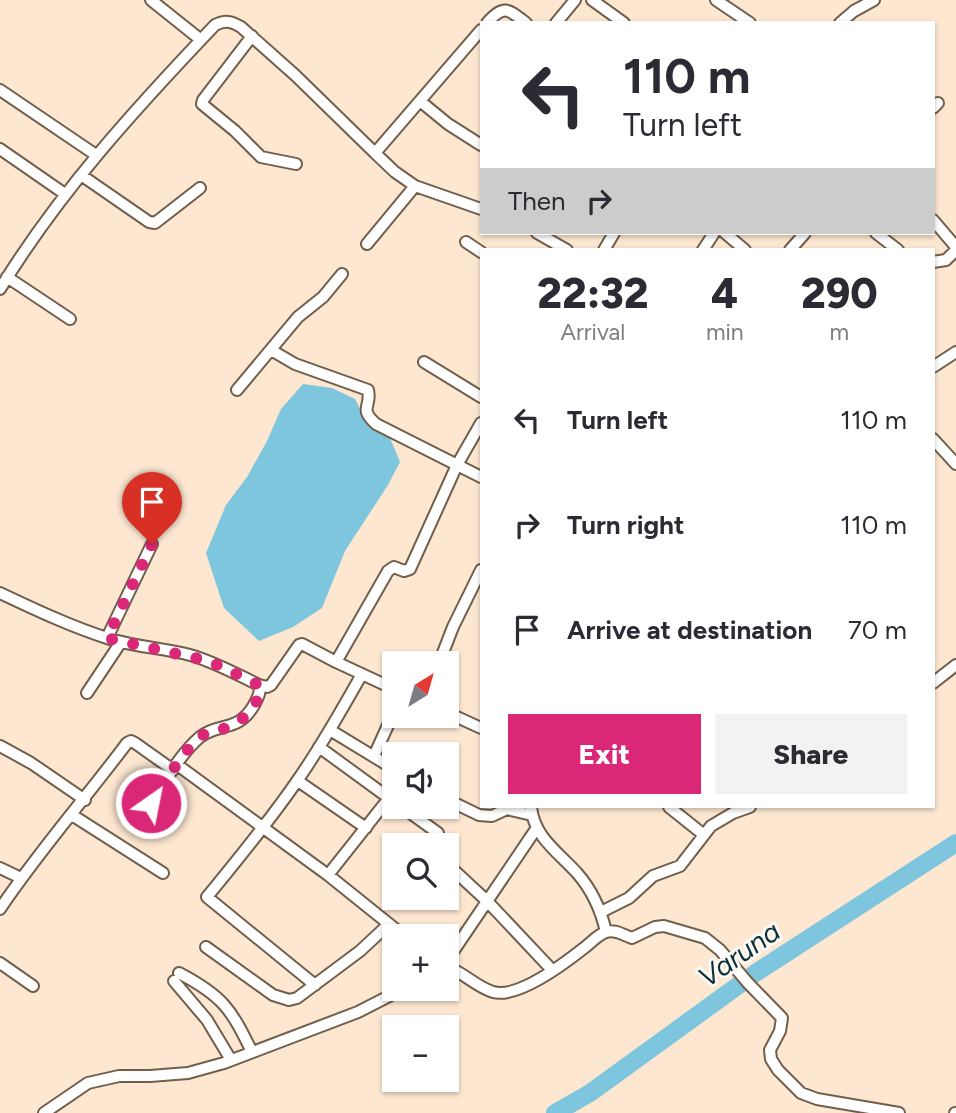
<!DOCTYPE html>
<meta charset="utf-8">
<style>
:root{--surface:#fff;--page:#f2f2f3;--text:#2b2b33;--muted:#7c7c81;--accent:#db2777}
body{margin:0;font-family:Figtree,sans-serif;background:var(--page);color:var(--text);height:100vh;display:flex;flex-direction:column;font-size:26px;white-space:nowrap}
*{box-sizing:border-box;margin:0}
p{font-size:23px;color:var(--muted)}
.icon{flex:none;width:38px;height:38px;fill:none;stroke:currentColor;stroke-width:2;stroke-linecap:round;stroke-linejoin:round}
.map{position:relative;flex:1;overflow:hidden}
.sheet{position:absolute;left:480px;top:248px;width:455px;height:560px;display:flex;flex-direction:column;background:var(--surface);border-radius:0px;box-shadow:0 2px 5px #0004}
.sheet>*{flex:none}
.top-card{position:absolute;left:480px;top:21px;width:455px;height:214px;border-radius:0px;box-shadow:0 2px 5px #0004;background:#fff;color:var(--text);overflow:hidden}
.needle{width:46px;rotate:37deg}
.controls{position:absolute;left:382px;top:651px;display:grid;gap:14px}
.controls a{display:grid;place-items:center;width:77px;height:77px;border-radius:0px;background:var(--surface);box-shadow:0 2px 5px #0004;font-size:35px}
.pin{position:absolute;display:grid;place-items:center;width:60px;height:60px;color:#fff;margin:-72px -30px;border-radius:50% 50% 50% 0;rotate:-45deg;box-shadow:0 0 7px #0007}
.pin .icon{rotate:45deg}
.me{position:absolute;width:77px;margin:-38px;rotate:33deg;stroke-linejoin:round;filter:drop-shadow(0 0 5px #0008)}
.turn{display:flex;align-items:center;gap:24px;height:147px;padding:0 28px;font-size:32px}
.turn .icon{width:91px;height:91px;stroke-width:2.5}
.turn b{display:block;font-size:49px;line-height:60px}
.then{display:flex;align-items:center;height:66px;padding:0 28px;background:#0003;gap:14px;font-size:26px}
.eta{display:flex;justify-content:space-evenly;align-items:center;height:119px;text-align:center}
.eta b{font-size:42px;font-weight:800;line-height:49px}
.cta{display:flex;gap:14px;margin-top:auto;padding:14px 28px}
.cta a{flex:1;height:80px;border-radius:0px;background:var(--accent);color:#fff;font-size:28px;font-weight:800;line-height:80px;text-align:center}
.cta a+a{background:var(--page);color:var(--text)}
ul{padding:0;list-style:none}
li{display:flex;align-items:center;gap:21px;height:105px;padding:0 28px}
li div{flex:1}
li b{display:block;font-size:26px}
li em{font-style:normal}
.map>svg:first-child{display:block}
.water{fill:#7dc6de}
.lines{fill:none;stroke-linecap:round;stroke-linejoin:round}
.river{stroke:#7dc6de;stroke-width:18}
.street-casing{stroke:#715e4b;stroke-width:14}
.street{stroke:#fff;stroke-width:10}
.route{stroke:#db2777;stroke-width:12;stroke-dasharray:0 21.6}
.labels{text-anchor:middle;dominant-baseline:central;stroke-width:6;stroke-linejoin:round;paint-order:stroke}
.water-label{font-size:28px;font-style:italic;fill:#0c303a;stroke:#fcf8f3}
</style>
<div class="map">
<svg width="956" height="1113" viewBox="0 0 956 1113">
<rect width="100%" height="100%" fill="#fde7d1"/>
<path class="water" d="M303,384L332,388L355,399L365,418L388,433L400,462L388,485L345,551L322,608L293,627L259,641L224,608L206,553L226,505L247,477L267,441L281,409Z"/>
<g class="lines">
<path class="river" d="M555,1113L590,1093L754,974L956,843"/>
<g class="street-casing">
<path id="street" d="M151,0L201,40
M592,0L624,23
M716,0L750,23
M487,23C504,4 508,9 526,23
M556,23L575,0
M840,23L854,11L874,0
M252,36L203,100L202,104L235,131L261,157L296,164
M0,90L96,155
M420,101L448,124L481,145
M933,108L938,103
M0,149L65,194
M375,153L395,172L415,186L481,209
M81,175L149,222L155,223L200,188
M933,220L956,247
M537,233L567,250
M725,233L745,250
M876,233L898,250
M466,242L481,252
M367,244L415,186
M604,250L614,233
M703,250L714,233
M790,250L805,233
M933,262L946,260L956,250
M7,277L70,319
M0,289C60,191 136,108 215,25C225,20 231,21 241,27L295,75L375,153L481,30
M271,350L295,364L368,390C372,407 358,408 376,424L481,477
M424,362L481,397
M933,367L956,352
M237,390L298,317L323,297L342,274
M933,439L956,464
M0,593C36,610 72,627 110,639C136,647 163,648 190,655C215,662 236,674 259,685C261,693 258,697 254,705C238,733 219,722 200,737C179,755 166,781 151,803
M107,638L152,544
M439,663L453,627L481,570
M933,683L956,665
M259,685L267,687L271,685L299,645L302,644L336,662
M394,689L336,662L388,571L394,567L404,571L410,569L457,465L481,423
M87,693L121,642
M446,712L481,728
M330,730L394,769
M0,746L31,763L85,800
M319,747L393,801
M374,756L394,712
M176,764L328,875L404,936
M298,781L366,828
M446,799L479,815L492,816L507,809L532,815
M402,807L438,833
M531,807C534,837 558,852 577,873C592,890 601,910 606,932
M669,807L704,835
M72,815L163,873
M446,863L487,901L552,970
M0,868L21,878
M328,875L389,798
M0,909C39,851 85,799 127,743L131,741L135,743L173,770
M601,912L629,898L653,876L680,866L711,826L733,813L750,807
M206,947L273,995L289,1000L297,998L360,951L389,924
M446,962L536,829
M0,963L33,986
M446,966C463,972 476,987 493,992C518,999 565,963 584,948C591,943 597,935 606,932C615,929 623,935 632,938L655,927L664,926L705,938L720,950L748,983L782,1018L780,1031L770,1050L771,1059L778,1070L801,1093L817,1099L899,1113
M179,973C223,996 231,1009 252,1052
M174,981L207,1020L231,1060
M315,985L207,897C238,859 269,822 297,781C321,747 341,711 362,674
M44,1113L88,1083L119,1076H150L188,1073L224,1063L358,1012L403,989
M955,1113H956"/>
</g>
<use href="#street" class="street"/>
</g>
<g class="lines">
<path class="route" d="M151,803C166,781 180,755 200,737C208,731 216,731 226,728C243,722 257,707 261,689L259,685L209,661L107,638L152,544"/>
</g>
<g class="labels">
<g class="water-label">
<text transform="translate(739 954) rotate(-35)">Varuna</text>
</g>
</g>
</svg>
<div class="controls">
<a><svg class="needle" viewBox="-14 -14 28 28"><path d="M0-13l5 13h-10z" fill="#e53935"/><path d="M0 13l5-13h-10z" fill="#7c7c81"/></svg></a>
<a><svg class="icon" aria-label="sound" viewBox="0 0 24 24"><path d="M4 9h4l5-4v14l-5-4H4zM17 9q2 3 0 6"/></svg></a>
<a><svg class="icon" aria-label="search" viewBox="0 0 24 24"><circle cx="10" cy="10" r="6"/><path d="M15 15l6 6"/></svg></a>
<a>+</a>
<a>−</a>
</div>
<div class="pin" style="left:152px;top:544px;background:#d93025"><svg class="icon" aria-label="arrive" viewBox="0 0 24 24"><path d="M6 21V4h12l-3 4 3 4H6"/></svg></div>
<svg class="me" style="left:151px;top:803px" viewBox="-20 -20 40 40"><circle r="17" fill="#db2777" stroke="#fff" stroke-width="3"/><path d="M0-11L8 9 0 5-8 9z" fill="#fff"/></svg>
<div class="top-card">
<div class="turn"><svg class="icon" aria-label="left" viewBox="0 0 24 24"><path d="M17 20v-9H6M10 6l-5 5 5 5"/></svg><div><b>110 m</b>Turn left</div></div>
<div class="then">Then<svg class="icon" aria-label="right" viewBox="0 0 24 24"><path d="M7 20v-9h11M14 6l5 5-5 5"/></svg></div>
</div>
<section class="sheet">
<div class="eta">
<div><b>22:32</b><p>Arrival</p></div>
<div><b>4</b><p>min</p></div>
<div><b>290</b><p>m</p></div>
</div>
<ul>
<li><svg class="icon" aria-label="left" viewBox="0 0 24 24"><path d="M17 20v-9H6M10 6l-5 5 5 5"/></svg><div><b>Turn left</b></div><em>110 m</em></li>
<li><svg class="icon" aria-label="right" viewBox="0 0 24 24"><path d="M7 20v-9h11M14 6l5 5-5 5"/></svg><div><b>Turn right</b></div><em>110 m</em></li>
<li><svg class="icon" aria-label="arrive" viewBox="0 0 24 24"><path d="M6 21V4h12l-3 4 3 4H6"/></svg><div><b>Arrive at destination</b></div><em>70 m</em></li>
</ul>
<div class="cta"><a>Exit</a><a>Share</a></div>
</section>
</div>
